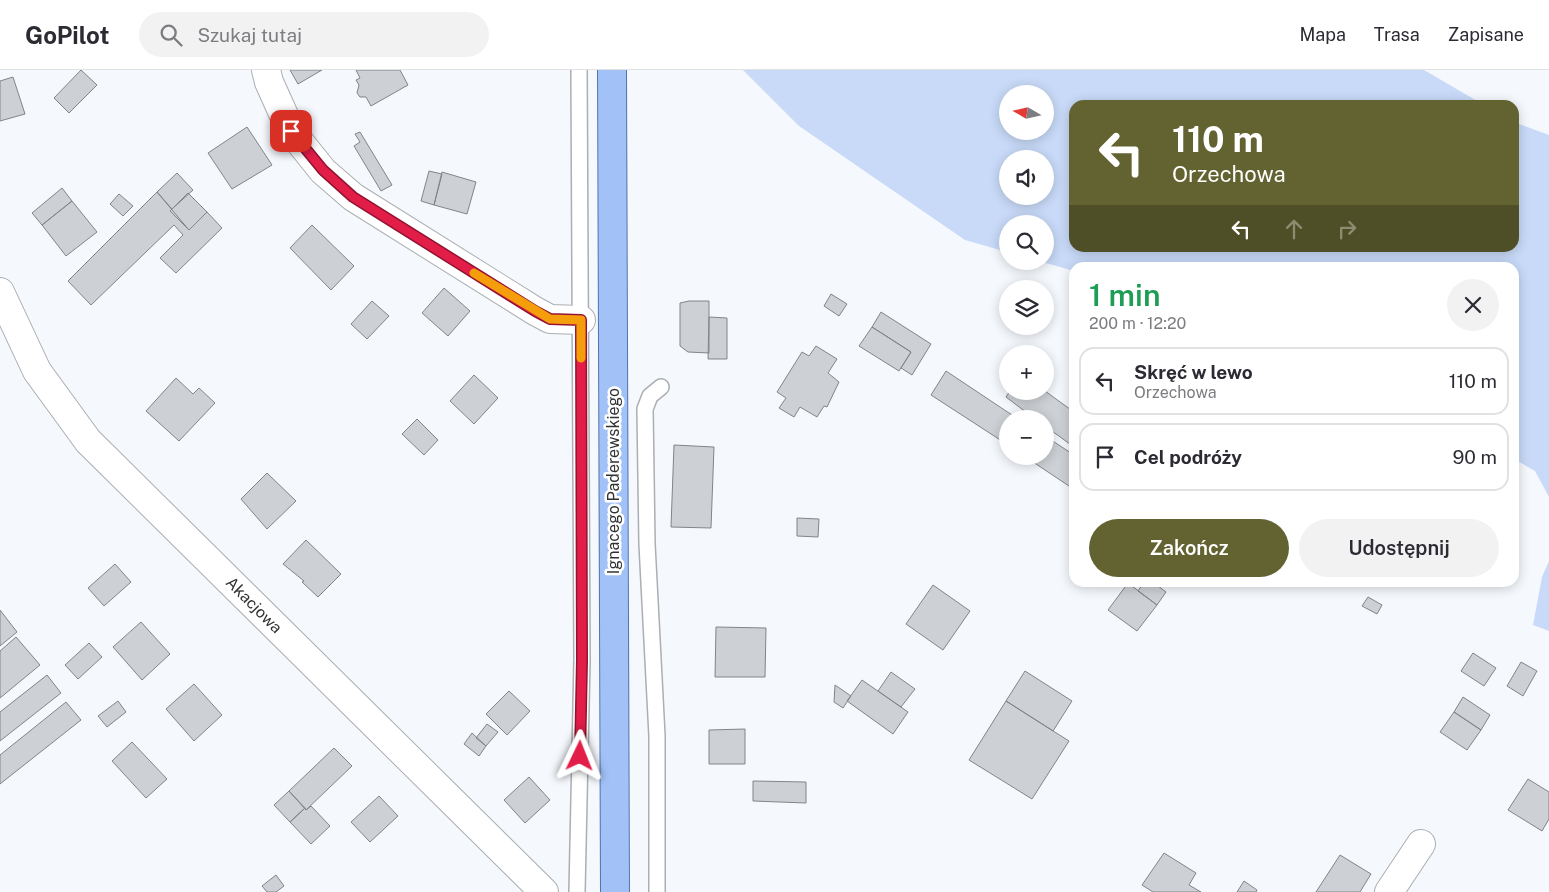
<!DOCTYPE html>
<html lang="pl">
<meta charset="utf-8">
<style>
:root{--surface:#fff;--page:#f2f2f3;--text:#2b2b33;--muted:#7c7c81;--line:#e1e1e2;--accent:#626330}
body{margin:0;font-family:"Public Sans",sans-serif;background:var(--page);color:var(--text);height:100vh;display:flex;flex-direction:column;font-size:19px;white-space:nowrap}
*{box-sizing:border-box;margin:0}
p{font-size:16px;color:var(--muted)}
.icon{flex:none;width:28px;height:28px;fill:none;stroke:currentColor;stroke-width:2;stroke-linecap:round;stroke-linejoin:round}
.map{position:relative;flex:1;overflow:hidden}
.side{position:absolute;left:1069px;top:192px;width:450px;height:325px;display:flex;flex-direction:column;background:var(--surface);border-radius:15px;box-shadow:0 2px 12px #0003}
.side>*{flex:none}
.hud{position:absolute;left:1069px;top:30px;width:450px;height:152px;border-radius:15px;box-shadow:0 2px 12px #0003;background:#626330;color:#fff;overflow:hidden}
.needle{width:32px;rotate:279deg}
.fabs{position:absolute;left:999px;top:15px;display:grid;gap:10px}
.fabs a{display:grid;place-items:center;width:55px;height:55px;border-radius:50%;background:var(--surface);box-shadow:0 2px 12px #0003;font-size:25px}
.pin{position:absolute;display:grid;place-items:center;width:42px;height:42px;color:#fff;margin:-21px;border-radius:10px;box-shadow:0 2px 8px #0006}
.me{position:absolute;width:55px;margin:-28px;rotate:2deg;stroke-linejoin:round;filter:drop-shadow(0 0 4px #0008)}
.turn{display:flex;align-items:center;gap:18px;height:105px;padding:0 20px;font-size:22px}
.turn .icon{width:65px;height:65px;stroke-width:2.5}
.turn b{display:block;font-size:35px;line-height:42px}
.lanes{display:flex;align-items:center;height:48px;padding:0 20px;background:#0003;justify-content:center;gap:25px;direction:ltr}
.lanes .off{opacity:.35}
.round{display:grid;place-items:center;flex:none;width:52px;height:52px;border-radius:26px;background:var(--page)}
.overview{display:flex;align-items:center;justify-content:space-between;height:85px;padding:0 20px}
h1{font-size:30px;font-weight:600;line-height:38px;color:#1e9e55}
.primary-button{display:flex;gap:10px;margin-top:auto;padding:10px 20px}
.primary-button a{flex:1;height:58px;border-radius:30px;background:var(--accent);color:#fff;font-size:20px;font-weight:600;line-height:58px;text-align:center}
.primary-button a+a{background:var(--page);color:var(--text)}
ul{padding:0;list-style:none}
li{display:flex;align-items:center;gap:15px;height:68px;margin:0 10px 8px;padding:0 10px;border:2px solid var(--line);border-radius:15px}
li div{flex:1}
li b{display:block;font-size:19px}
li em{font-style:normal}
header{display:flex;align-items:center;gap:30px;box-sizing:border-box;height:70px;padding:0 25px;background:var(--surface);border-bottom:1px solid var(--line)}
header strong{font-size:24px}
nav{display:flex;gap:28px;margin-inline-start:auto;font-size:18px}
.search{width:350px;height:45px;background:var(--page);display:flex;align-items:center;gap:12px;box-sizing:border-box;padding:0 18px;border-radius:28px;color:var(--muted);font-size:19px}
.map>svg:first-child{display:block}
.green{fill:#c8daf8;fill-rule:evenodd}
.building{fill:#cdd0d5;stroke:#818488}
.lines{fill:none;stroke-linecap:round;stroke-linejoin:round}
.lane-casing{stroke:#abaeb2;stroke-width:18}
.street-casing{stroke:#abaeb2;stroke-width:30}
.primary-casing{stroke:#5174af;stroke-width:30}
.lane{stroke:#fff;stroke-width:15}
.street{stroke:#fff;stroke-width:28}
.primary{stroke:#a1c1f7;stroke-width:28}
.route-casing{stroke:#92132f;stroke-width:12}
.route{stroke:#e11d48;stroke-width:9}
.slow{stroke:#f59e0b;stroke-width:9}
.labels{text-anchor:middle;dominant-baseline:central;stroke-width:5;stroke-linejoin:round;paint-order:stroke}
.street-label{font-size:16px;fill:#313234;stroke:#fff}
</style>
<header>
<strong>GoPilot</strong>
<div class="search"><svg class="icon" aria-label="search" viewBox="0 0 24 24"><circle cx="10" cy="10" r="6"/><path d="M15 15l6 6"/></svg>Szukaj tutaj</div>
<nav><a>Mapa</a><a>Trasa</a><a>Zapisane</a></nav>
</header>
<div class="map">
<svg width="1549" height="822" viewBox="0 0 1549 822">
<rect width="100%" height="100%" fill="#f5f8fd"/>
<path class="green" d="M743,0H1424L1484,35H1074V178H1514V52L1549,65V427L1535,401L1514,389V198H1074V201L1039,191H1045V154H1008L1007,182L965,170L799,56ZM1008,24H1045V61H1008ZM1008,89H1045V126H1008Z
M1549,491V561L1533,555L1542,507Z"/>
<path class="building" d="M81,0L97,15L69,43L54,28Z
M290,0H322L298,14Z
M356,0H400L408,15L371,36L366,27H360L357,23L359,15L356,10L360,8Z
M13,7L25,44L0,51V11Z
M247,57L272,95L232,119L208,83Z
M360,62L392,115L381,121L354,76L360,72L355,64Z
M429,101L442,104L434,135L421,131Z
M442,102L476,112L467,144L434,135Z
M177,103L193,120L172,139L157,122Z
M62,118L72,131L42,155L32,143Z
M157,122L189,160L207,142L222,158L176,203L160,188L183,165L174,155L91,235L68,211Z
M188,123L207,142L189,160L170,141Z
M119,124L133,136L123,146L110,134Z
M72,131L97,162L66,186L42,155Z
M312,155L354,196L331,220L290,178Z
M444,218L470,241L448,266L422,243Z
M831,224L847,234L839,246L824,236Z
M372,231L389,246L367,269L351,254Z
M689,231H709V283L688,282L680,276V233Z
M881,242L931,274L912,305L901,298L911,282L872,257Z
M709,247L727,248V289H708Z
M872,257L911,282L899,301L859,276Z
M816,276L837,289L828,303L839,312L827,337L824,336L817,347L800,337L794,347L779,338L786,328L777,322L802,282L809,286Z
M946,301L1018,349H1008V375L931,325Z
M474,305L498,328L474,354L450,331Z
M176,308L193,324L199,318L215,333L179,371L146,341Z
M1010,321H1045L1074,342V377L1045,356V349H1035L1006,327Z
M417,349L438,370L424,385L402,364Z
M1045,366L1074,385L1072,418L1024,386H1045Z
M674,375L714,377L711,458L671,457Z
M267,403L296,431L267,459L241,429Z
M797,448L819,449L818,467L797,466Z
M306,470L341,504L318,527L302,512L304,511L283,494Z
M115,494L131,512L104,536L88,518Z
M1144,512H1153L1166,522L1157,535L1138,521Z
M1128,513L1157,535L1137,561L1108,540Z
M933,515L970,541L943,580L906,554Z
M1368,527L1382,535L1377,544L1362,536Z
M0,540L17,562L0,576Z
M141,552L170,584L142,610L113,577Z
M716,557L766,558L765,607H715Z
M16,567L40,595L0,628V581Z
M89,573L102,587L78,609L65,595Z
M1473,583L1496,598L1484,616L1461,601Z
M1521,592L1537,601L1523,626L1507,616Z
M1025,601L1072,631L1053,661L1006,631Z
M891,602L915,619L901,637L878,621Z
M47,605L61,623L0,671V642Z
M862,610L908,642L893,664L847,631Z
M194,614L222,645L194,671L166,639Z
M835,615L851,626L843,638L834,632Z
M509,621L530,641L507,665L486,644Z
M1463,627L1490,645L1481,660L1454,642Z
M118,631L126,642L107,657L98,646Z
M1006,631L1069,671L1032,729L969,690Z
M66,632L81,650L0,714V685Z
M1454,642L1481,660L1467,680L1440,662Z
M487,654L498,662L486,676L476,668Z
M745,659V694H709V660Z
M472,663L486,676L479,686L464,674Z
M132,672L167,709L146,728L112,691Z
M334,678L352,696L306,740L289,721Z
M529,707L550,730L525,753L504,730Z
M1528,709L1549,722V749L1542,761L1508,740Z
M753,711L806,712V733L753,731Z
M289,721L305,738L290,752L274,735Z
M379,726L398,746L370,772L351,752Z
M311,736L330,756L311,774L290,752L305,738L306,740Z
M1164,783L1196,803L1189,815L1201,822H1153L1142,815Z
M1340,785L1371,804L1360,822H1316Z
M276,805L284,816L276,822H267L262,816Z
M1244,811L1257,820L1256,822H1237Z"/>
<g class="lines">
<g class="lane-casing">
<path id="lane" d="M577,822L582,590L579,0
M657,822V666L647,474L645,339L650,326L661,317"/>
</g>
<g class="street-casing">
<path id="street" d="M266,0L269,12L291,61L323,101L353,127L535,241L550,249L581,250
M0,222L37,301L88,371L544,822
M1389,822L1421,774"/>
</g>
<g class="primary-casing">
<path id="primary" d="M612,0L615,822"/>
</g>
<use href="#lane" class="lane"/>
<use href="#street" class="street"/>
<use href="#primary" class="primary"/>
</g>
<g class="lines">
<g class="route-casing">
<path id="route" d="M291,61L323,100L353,127L535,241L550,249L581,250L582,590L580,686"/>
</g>
<use href="#route" class="route"/>
<path class="slow" d="M474,203L550,249L581,250V288"/>
</g>
<g class="labels">
<g class="street-label">
<text transform="translate(613 411) rotate(-90)">Ignacego Paderewskiego</text>
<text transform="translate(254 535) rotate(45)">Akacjowa</text>
</g>
</g>
</svg>
<div class="fabs">
<a><svg class="needle" viewBox="-14 -14 28 28"><path d="M0-13l5 13h-10z" fill="#e53935"/><path d="M0 13l5-13h-10z" fill="#7c7c81"/></svg></a>
<a><svg class="icon" aria-label="sound" viewBox="0 0 24 24"><path d="M4 9h4l5-4v14l-5-4H4zM17 9q2 3 0 6"/></svg></a>
<a><svg class="icon" aria-label="search" viewBox="0 0 24 24"><circle cx="10" cy="10" r="6"/><path d="M15 15l6 6"/></svg></a>
<a><svg class="icon" aria-label="layers" viewBox="0 0 24 24"><path d="M12 4l9 5-9 5-9-5zM3 14l9 5 9-5"/></svg></a>
<a>+</a>
<a>−</a>
</div>
<div class="pin" style="left:291px;top:61px;background:#d93025"><svg class="icon" aria-label="arrive" viewBox="0 0 24 24"><path d="M6 21V4h12l-3 4 3 4H6"/></svg></div>
<svg class="me" style="left:580px;top:686px" viewBox="-20 -20 40 40"><path d="M0-17L14 15 0 8-14 15z" fill="#e11d48" stroke="#fff" stroke-width="4"/></svg>
<div class="hud">
<div class="turn"><svg class="icon" aria-label="left" viewBox="0 0 24 24"><path d="M17 20v-9H6M10 6l-5 5 5 5"/></svg><div><b>110 m</b>Orzechowa</div></div>
<div class="lanes"><svg class="icon" aria-label="left" viewBox="0 0 24 24"><path d="M17 20v-9H6M10 6l-5 5 5 5"/></svg><svg class="icon off" aria-label="ahead" viewBox="0 0 24 24"><path d="M12 20V5M6 11l6-6 6 6"/></svg><svg class="icon off" aria-label="right" viewBox="0 0 24 24"><path d="M7 20v-9h11M14 6l5 5-5 5"/></svg></div>
</div>
<section class="side">
<div class="overview"><div><h1>1 min</h1><p>200 m · 12:20</p></div><a class="round"><svg class="icon" aria-label="close" viewBox="0 0 24 24"><path d="M6 6l12 12M18 6L6 18"/></svg></a></div>
<ul>
<li><svg class="icon" aria-label="left" viewBox="0 0 24 24"><path d="M17 20v-9H6M10 6l-5 5 5 5"/></svg><div><b>Skręć w lewo</b><p>Orzechowa</p></div><em>110 m</em></li>
<li><svg class="icon" aria-label="arrive" viewBox="0 0 24 24"><path d="M6 21V4h12l-3 4 3 4H6"/></svg><div><b>Cel podróży</b></div><em>90 m</em></li>
</ul>
<div class="primary-button"><a>Zakończ</a><a>Udostępnij</a></div>
</section>
</div>
